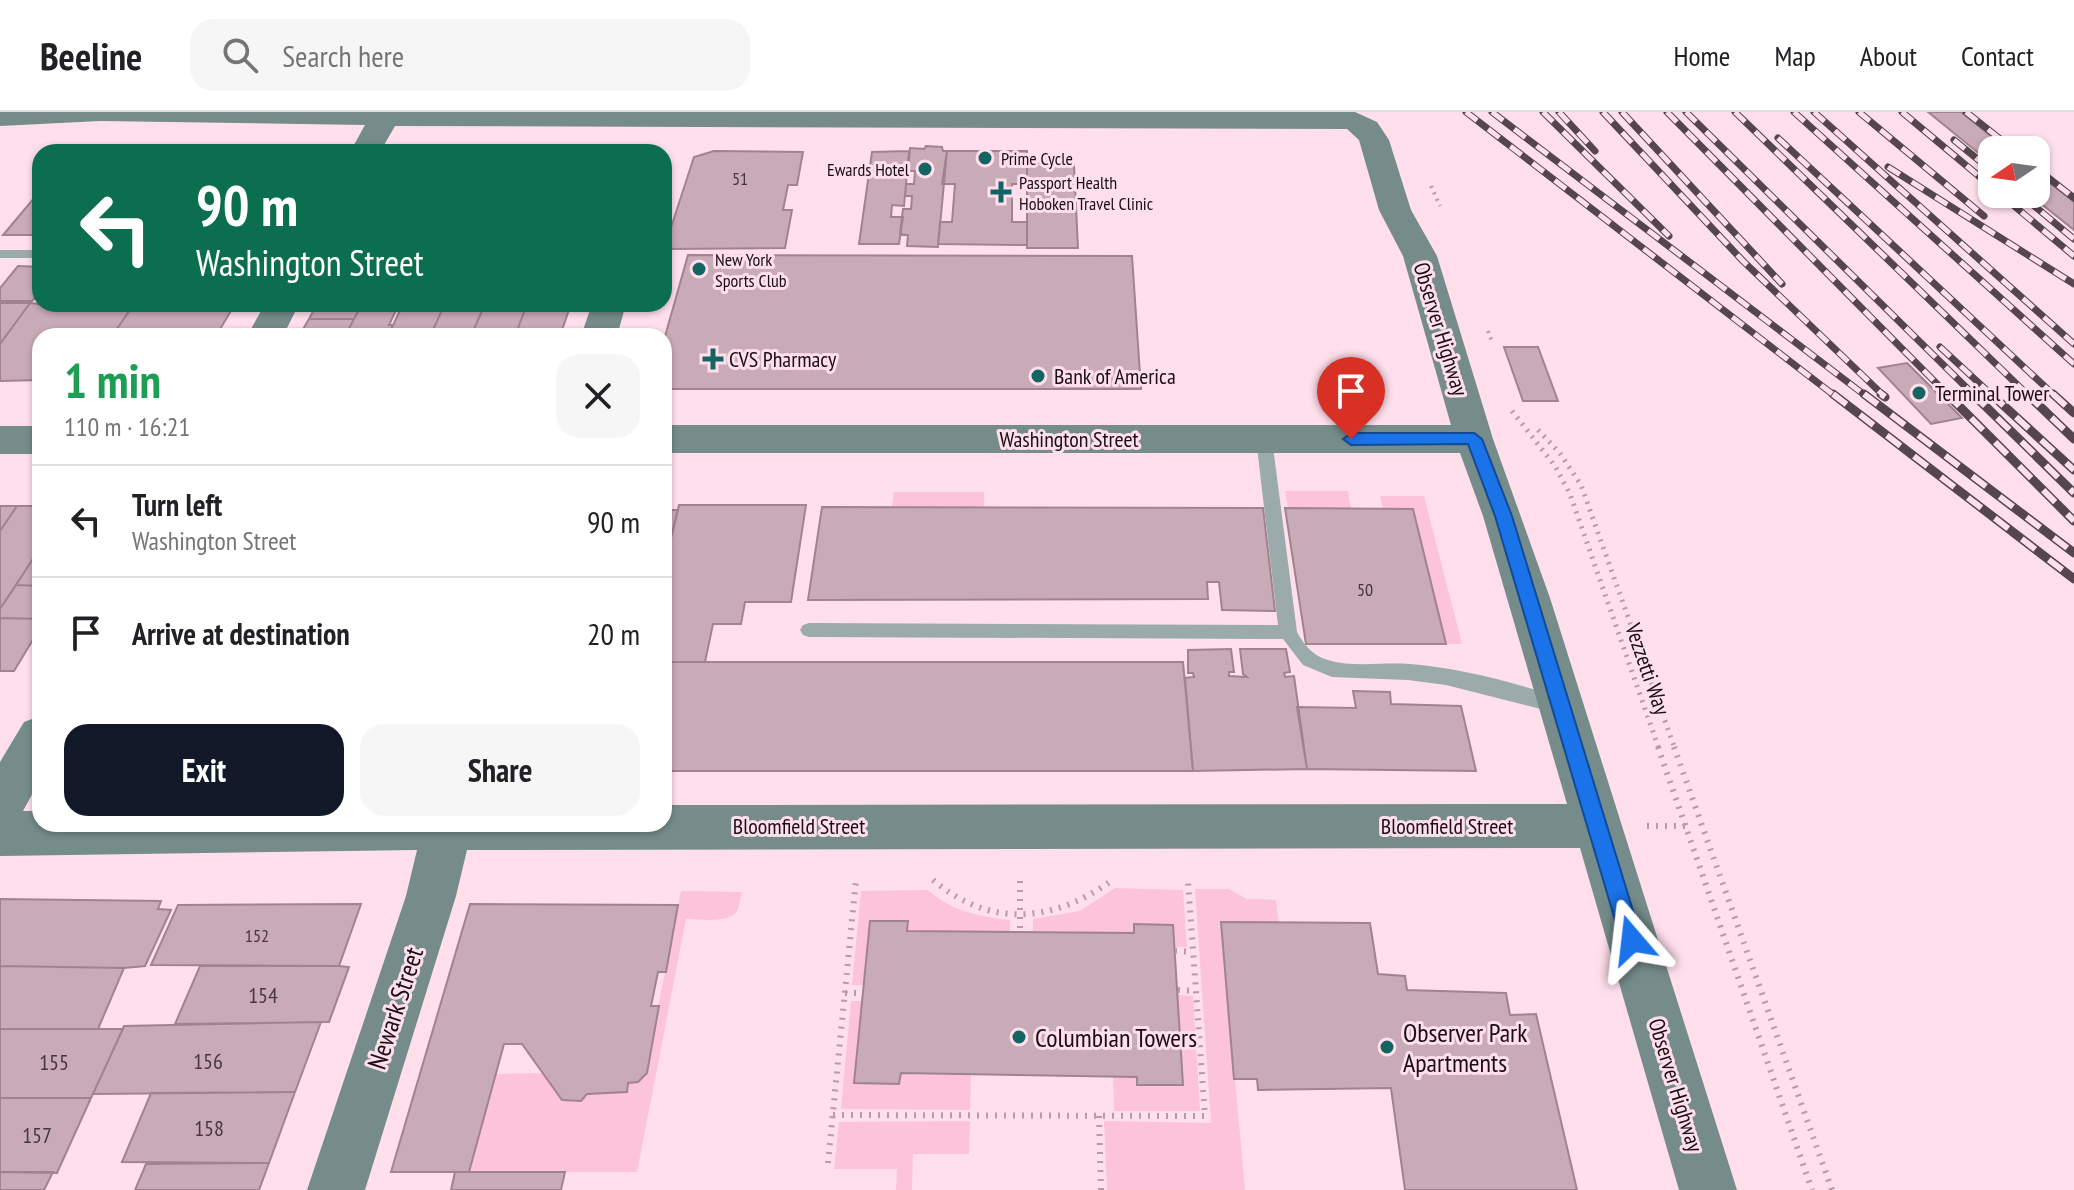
<!DOCTYPE html>
<meta charset="utf-8">
<style>
:root{--surface:#fff;--page:#f6f6f6;--text:#202124;--muted:#757577;--line:#e0e0e0;--accent:#111827}
body{margin:0;font-family:"PT Sans Narrow",sans-serif;background:var(--page);color:var(--text);height:100vh;display:flex;flex-direction:column;font-size:30px;white-space:nowrap}
*{box-sizing:border-box;margin:0}
p{font-size:26px;color:var(--muted)}
.icon{flex:none;width:44px;height:44px;fill:none;stroke:currentColor;stroke-width:2;stroke-linecap:round;stroke-linejoin:round}
.map{position:relative;flex:1;overflow:hidden}
.side{position:absolute;left:32px;top:216px;width:640px;height:504px;display:flex;flex-direction:column;background:var(--surface);border-radius:24px;box-shadow:0 2px 6px #0004}
.side>*{flex:none}
.banner{position:absolute;left:32px;top:32px;width:640px;height:168px;border-radius:24px;box-shadow:0 2px 6px #0004;background:#0b6e4f;color:#fff;overflow:hidden}
.needle{width:52px;rotate:257deg}
.fabs{position:absolute;left:1978px;top:24px;display:grid;gap:16px}
.fabs a{display:grid;place-items:center;width:72px;height:72px;border-radius:16px;background:var(--surface);box-shadow:0 2px 6px #0004;font-size:40px}
.pin{position:absolute;display:grid;place-items:center;width:68px;height:68px;color:#fff;margin:-82px -34px;border-radius:50% 50% 50% 0;rotate:-45deg;box-shadow:0 0 8px #0007}
.pin .icon{rotate:45deg}
.me{position:absolute;width:88px;margin:-44px;rotate:343deg;stroke-linejoin:round;filter:drop-shadow(0 0 6px #0008)}
.turn{display:flex;align-items:center;gap:28px;height:168px;padding:0 32px;font-size:36px}
.turn .icon{width:104px;height:104px;stroke-width:2.5}
.turn b{display:block;font-size:56px;line-height:68px}
.round{display:grid;place-items:center;flex:none;width:84px;height:84px;border-radius:24px;background:var(--page)}
.headline{display:flex;align-items:center;justify-content:space-between;height:136px;padding:0 32px}
h1{font-size:48px;font-weight:600;line-height:60px;color:#1e9e55}
.primary-button{display:flex;gap:16px;margin-top:auto;padding:16px 32px}
.primary-button a{flex:1;height:92px;border-radius:24px;background:var(--accent);color:#fff;font-size:32px;font-weight:600;line-height:92px;text-align:center}
.primary-button a+a{background:var(--page);color:var(--text)}
ul{padding:0;list-style:none}
li{display:flex;align-items:center;gap:24px;height:112px;padding:0 32px;border-top:2px solid var(--line)}
li div{flex:1}
li b{display:block;font-size:30px}
li em{font-style:normal}
header{display:flex;align-items:center;gap:48px;box-sizing:border-box;height:112px;padding:0 40px;background:var(--surface);border-bottom:2px solid var(--line)}
header strong{font-size:38px}
nav{display:flex;gap:44px;margin-inline-start:auto;font-size:28px}
.search{width:560px;height:72px;background:var(--page);display:flex;align-items:center;gap:20px;box-sizing:border-box;padding:0 28px;border-radius:24px;color:var(--muted);font-size:30px}
.map>svg:first-child{display:block}
.green{fill:#fdc3db}
.building{fill:#c9abb7;stroke:#a0838f;stroke-width:2}
.lines{fill:none;stroke-linecap:round;stroke-linejoin:round}
.path-far2{stroke:#b59ca7;stroke-width:4;stroke-dasharray:2 5;stroke-linecap:butt}
.path-far1{stroke:#b59ca7;stroke-width:5;stroke-dasharray:2 6;stroke-linecap:butt}
.path{stroke:#b59ca7;stroke-width:6;stroke-dasharray:2 7;stroke-linecap:butt}
.lane{fill:#9baaaa;fill-rule:evenodd}
.secondary{fill:#758c8b;fill-rule:evenodd}
.rail-far1-casing{stroke:#55454c;stroke-width:7}
.rail-casing{stroke:#55454c;stroke-width:9}
.rail-far1{stroke:#ffdfec;stroke-width:5;stroke-dasharray:14;stroke-linecap:butt}
.rail{stroke:#ffdfec;stroke-width:6;stroke-dasharray:17;stroke-linecap:butt}
.route{fill:#1a73e8;stroke:#114b97;stroke-width:2}
.poi-dot{fill:#146462;stroke:#ffdfec;stroke-width:3}
.labels{text-anchor:middle;dominant-baseline:central;stroke-width:6;stroke-linejoin:round;paint-order:stroke}
.far-poi-label{font-size:18px;fill:#190e13;stroke:#ffdfec;text-anchor:start}
.number-label{font-size:18px;fill:#45353c}
.street-label{font-size:22px;fill:#190e13;stroke:#ffdfec}
.poi-label{font-size:22px;fill:#190e13;stroke:#ffdfec;text-anchor:start}
.near-number-label{font-size:22px;fill:#45353c}
.near-street-label{font-size:26px;fill:#190e13;stroke:#ffdfec}
.near-poi-label{font-size:26px;fill:#190e13;stroke:#ffdfec;text-anchor:start}
</style>
<header>
<strong>Beeline</strong>
<div class="search"><svg class="icon" aria-label="search" viewBox="0 0 24 24"><circle cx="10" cy="10" r="6"/><path d="M15 15l6 6"/></svg>Search here</div>
<nav><a>Home</a><a>Map</a><a>About</a><a>Contact</a></nav>
</header>
<div class="map">
<svg width="2074" height="1078" viewBox="0 0 2074 1078">
<rect width="100%" height="100%" fill="#ffdfec"/>
<path class="green" d="M1285,379H1348L1351,397L1288,396Z
M894,380H984V395H892Z
M1380,384H1424L1462,532H1446L1413,397L1383,396Z
M1115,776L1183,778L1187,835H1175L1173,813L1134,812V821L1033,819V807L1080,799Z
M1195,777H1229L1247,787L1276,788L1279,811H1221L1245,1078H1107L1104,1009L1211,1011Z
M928,778C951,799 980,805 1010,808V820L907,819L908,809H870L863,873H852L861,779Z
M681,779L742,780C740,785 740,794 737,799C729,812 699,807 686,807L637,1060H469L496,962L543,961L562,988L581,989L587,982L627,980L628,971L644,966Z
M1178,883L1193,884L1200,999H1114L1113,964L1137,965V973H1183Z
M851,889H862L854,971L901,961L971,962L970,998L841,997Z
M970,1009L969,1042H913L912,1078H896L897,1057H834L839,1010Z"/>
<path class="building" d="M1928,0H1961L2008,38H1992V52Z
M401,34H440L437,40H398Z
M926,34L942,35L943,39H947L938,135L907,134L908,123L900,122L903,97H911L912,84H905L906,72H914L915,59H908L910,36L924,37Z
M477,35L475,40H437L439,36Z
M477,35L514,36L512,40H475Z
M550,36H626L625,40H549Z
M714,39L803,40L797,73H788L783,98H792L785,136L664,137L694,45Z
M909,39L904,94L892,93L891,105H903L899,132H859L872,40Z
M947,39H1027V72H1012V110H1027V133L938,132L940,110H952L955,72H942Z
M1046,45H1062L1074,53L1078,136H1027V51H1039Z
M2036,60L2074,90V118L2029,82H2036Z
M40,79V123H3Z
M688,143L1132,144L1141,277H664V228Z
M18,154L40,155V179L32,189H0V176Z
M0,191H30L0,232Z
M30,191L40,192H134L112,224H40V268L0,269V232Z
M134,192H235L216,224H112Z
M317,192H362L354,207H309Z
M362,192H399L389,213H393L388,224H345Z
M403,192H445L430,224H388Z
M445,192H485L471,224H430Z
M485,192H527L515,224H471Z
M527,192H571L560,224H515Z
M309,207H354L345,224H299Z
M1504,235H1538L1558,289H1523Z
M1907,251L1962,306L1931,312L1878,256Z
M679,393H806L791,490H745L741,512H713L705,550H664V454Z
M0,394H17L0,419Z
M17,394H40V436L0,497V419Z
M822,395L1263,396L1275,499L1222,498L1219,470H1207L1208,487L808,488Z
M1285,396L1413,397L1446,532H1306Z
M664,398H678L664,454Z
M40,436V474L16,473Z
M16,473L40,474V507L0,506V497Z
M0,506L40,507V516L14,559H0Z
M1231,537L1234,560H1229V564L1247,565L1243,562L1240,537H1286L1290,560L1284,561L1285,565L1294,564L1307,657L1193,659L1185,566L1194,565L1193,561H1188V538Z
M664,550H1183L1193,659H664Z
M1353,579L1390,580L1391,592L1461,594L1476,659L1307,657L1297,595L1356,596Z
M0,787L161,789L158,797L171,798L145,854L124,856L0,854Z
M361,792L339,854L151,853L178,793Z
M470,792L678,793L666,860H658L651,894H659L647,961L638,970L628,971L627,980L587,982L581,989L562,988L522,932H504L469,1060H391Z
M870,809H908L907,819L1134,821V812L1173,813L1183,973H1137V965L901,961L899,972L854,971Z
M1221,810L1370,811L1378,862L1405,864L1407,878L1506,881L1510,903L1536,902L1577,1078H1405L1391,976L1258,978L1257,967H1234Z
M0,854L124,856L98,917H0Z
M200,854H339L349,855L329,910L175,912Z
M321,910L295,980L93,982L124,914Z
M0,917H123L91,986H0Z
M295,980L269,1051L122,1050L151,981Z
M0,986H91L57,1061L0,1060Z
M269,1051L259,1078H135L146,1052Z
M0,1060H53L44,1078H0Z
M455,1060H565L561,1078H451Z"/>
<g class="lines">
<path class="path-far2" d="M1431,74L1440,94
M1488,219L1493,232"/>
<path class="path-far1" d="M1512,299L1555,354L1570,382L1659,637
M1538,318L1559,340L1581,373L1675,637"/>
<path class="path" d="M1658,635L1812,1078
M1674,635L1832,1078
M1647,714H1686
M933,768C990,816 1052,811 1111,769
M1020,769V820
M1175,839L1193,840
M1178,878L1196,879
M845,881H863
M833,1003L1205,1004L1188,769
M1099,1004L1101,1078
M828,1051L856,768"/>
<path class="lane" d="M0,138H40V146H0Z
M1264,321L1272,327L1297,520C1304,533 1313,544 1328,548C1354,556 1382,550 1409,552C1461,556 1517,571 1567,588L1569,594L1567,600L1560,602L1446,573L1408,568L1332,565L1303,553L1283,527L809,525L803,523L800,518L803,513L809,511L1278,513L1256,327Z"/>
<path class="secondary" d="M0,0H1355L1377,10L1389,28L1411,98L1437,144L1493,327L1550,486L1737,1078H1679L1580,736L467,738L456,784L365,1078H307L406,784L417,738L0,744V650L24,610L40,604V668L23,699H40V712H664V693L1567,692L1483,404L1460,341H664V313H1451L1403,144L1379,98L1359,28L1347,17L395,14L380,40H350L365,13L100,9L0,14Z
M265,192H299L283,224H247Z
M592,192H626L617,224H581Z
M0,314H40V342H0Z"/>
<g class="rail-far1-casing">
<path id="rail-far1" d="M1466,0L1835,284
M1492,0L1866,284
M1543,0L1669,124
M1559,0L1595,39
M1603,0L1743,149L1884,284
M1622,0L1782,172
M1667,0L1949,284
M1686,0L1975,284
M1735,0L2029,284
M1794,0L2074,252
M1814,0L2074,232
M1859,0L1984,104
M1902,0L1992,75
M1966,0L2014,38
M1778,26L2055,284
M1954,28L1992,59
M1888,55L2074,172
M2036,56L2074,86
M2000,82L2074,144
M2020,82L2074,127
M1940,235L1993,284"/>
</g>
<g class="rail-casing">
<path id="rail" d="M1833,282L2074,467
M1864,282L2074,441
M1881,282L1885,285
M1947,282L2074,409
M1973,282L2074,381
M1991,282L2074,358
M2027,282L2074,327
M2053,282L2074,301"/>
</g>
<use href="#rail-far1" class="rail-far1"/>
<use href="#rail" class="rail"/>
</g>
<path class="route" d="M1351,321H1474L1482,327L1512,404L1642,828L1639,836L1632,839L1624,836L1621,828L1495,404L1468,332L1351,333L1343,327Z"/>
<g class="poi-dot">
<circle cx="985" cy="46" r="8"/>
<circle cx="925" cy="57" r="8"/>
<path d="M997 68h8v8h8v8h-8v8h-8v-8h-8v-8h8z"/>
<circle cx="699" cy="157" r="8"/>
<path d="M709 235h8v8h8v8h-8v8h-8v-8h-8v-8h8z"/>
<circle cx="1038" cy="264" r="8"/>
<circle cx="1919" cy="281" r="8"/>
<circle cx="1019" cy="925" r="8"/>
<circle cx="1387" cy="935" r="8"/>
</g>
<g class="labels">
<g class="far-poi-label">
<text x="1001" y="46">Prime Cycle</text>
<text x="909" y="57" text-anchor="end">Ewards Hotel</text>
<text x="1019" y="70">Passport Health<tspan x="1019" dy="21">Hoboken Travel Clinic</tspan></text>
<text x="715" y="147">New York<tspan x="715" dy="21">Sports Club</tspan></text>
</g>
<g class="number-label">
<text x="740" y="66">51</text>
<text x="1365" y="477">50</text>
<text x="257" y="823">152</text>
</g>
<g class="street-label">
<text transform="translate(1441 217) rotate(73)">Observer Highway</text>
<text x="1069" y="327">Washington Street</text>
<text transform="translate(1648 557) rotate(71)">Vezzetti Way</text>
<text x="799" y="714">Bloomfield Street</text>
<text x="1447" y="714">Bloomfield Street</text>
<text transform="translate(1676 973) rotate(73)">Observer Highway</text>
</g>
<g class="poi-label">
<text x="729" y="247">CVS Pharmacy</text>
<text x="1054" y="264">Bank of America</text>
<text x="1935" y="281">Terminal Tower</text>
</g>
<g class="near-number-label">
<text x="263" y="883">154</text>
<text x="208" y="949">156</text>
<text x="54" y="950">155</text>
<text x="209" y="1016">158</text>
<text x="37" y="1023">157</text>
</g>
<g class="near-street-label">
<text transform="translate(395 896) rotate(-72)">Newark Street</text>
</g>
<g class="near-poi-label">
<text x="1403" y="920">Observer Park<tspan x="1403" dy="30">Apartments</tspan></text>
<text x="1035" y="925">Columbian Towers</text>
</g>
</g>
</svg>
<div class="fabs">
<a><svg class="needle" viewBox="-14 -14 28 28"><path d="M0-13l5 13h-10z" fill="#e53935"/><path d="M0 13l5-13h-10z" fill="#757577"/></svg></a>
</div>
<div class="pin" style="left:1351px;top:327px;background:#d93025"><svg class="icon" aria-label="arrive" viewBox="0 0 24 24"><path d="M6 21V4h12l-3 4 3 4H6"/></svg></div>
<svg class="me" style="left:1632px;top:828px" viewBox="-20 -20 40 40"><path d="M0-17L14 15 0 8-14 15z" fill="#1a73e8" stroke="#fff" stroke-width="4"/></svg>
<div class="banner">
<div class="turn"><svg class="icon" aria-label="left" viewBox="0 0 24 24"><path d="M17 20v-9H6M10 6l-5 5 5 5"/></svg><div><b>90 m</b>Washington Street</div></div>
</div>
<section class="side">
<div class="headline"><div><h1>1 min</h1><p>110 m · 16:21</p></div><a class="round"><svg class="icon" aria-label="close" viewBox="0 0 24 24"><path d="M6 6l12 12M18 6L6 18"/></svg></a></div>
<ul>
<li><svg class="icon" aria-label="left" viewBox="0 0 24 24"><path d="M17 20v-9H6M10 6l-5 5 5 5"/></svg><div><b>Turn left</b><p>Washington Street</p></div><em>90 m</em></li>
<li><svg class="icon" aria-label="arrive" viewBox="0 0 24 24"><path d="M6 21V4h12l-3 4 3 4H6"/></svg><div><b>Arrive at destination</b></div><em>20 m</em></li>
</ul>
<div class="primary-button"><a>Exit</a><a>Share</a></div>
</section>
</div>
